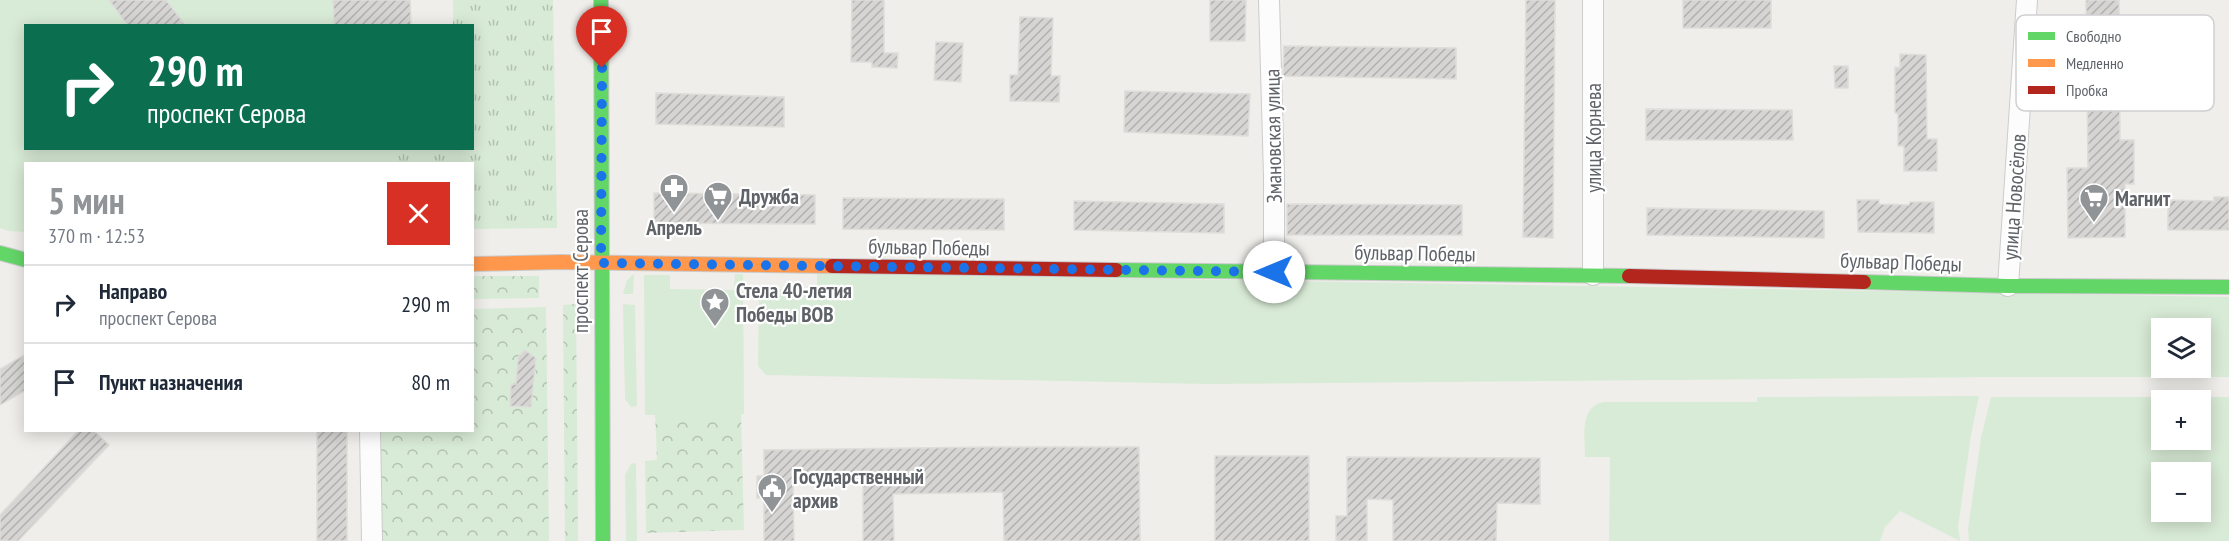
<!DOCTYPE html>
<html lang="ru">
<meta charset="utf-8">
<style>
:root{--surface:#fff;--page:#f6f6f7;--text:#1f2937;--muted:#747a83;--line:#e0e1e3;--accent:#919496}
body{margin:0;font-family:"PT Sans Narrow",sans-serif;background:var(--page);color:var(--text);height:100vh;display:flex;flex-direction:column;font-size:22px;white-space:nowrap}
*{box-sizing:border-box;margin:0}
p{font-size:20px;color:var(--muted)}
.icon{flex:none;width:33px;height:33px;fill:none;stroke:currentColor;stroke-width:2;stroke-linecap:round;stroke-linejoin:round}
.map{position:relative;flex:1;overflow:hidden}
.side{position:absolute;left:24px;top:162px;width:450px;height:270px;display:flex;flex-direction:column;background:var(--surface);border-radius:0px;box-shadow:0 3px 15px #0003}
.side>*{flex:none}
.hud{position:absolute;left:24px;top:24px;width:450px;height:126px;border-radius:0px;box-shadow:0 3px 15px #0003;background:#0b6e4f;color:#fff;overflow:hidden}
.tools{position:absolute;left:2151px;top:318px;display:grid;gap:12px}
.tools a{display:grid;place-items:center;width:60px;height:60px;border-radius:0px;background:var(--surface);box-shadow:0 3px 15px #0003;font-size:30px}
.pin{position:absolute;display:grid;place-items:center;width:51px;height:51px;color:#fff;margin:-62px -26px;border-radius:50% 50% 50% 0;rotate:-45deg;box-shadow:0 0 6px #0007}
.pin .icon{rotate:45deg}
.me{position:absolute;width:66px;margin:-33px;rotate:270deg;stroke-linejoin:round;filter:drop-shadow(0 0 4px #0008)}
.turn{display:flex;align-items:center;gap:21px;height:126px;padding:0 24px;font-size:27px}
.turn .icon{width:78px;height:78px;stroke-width:2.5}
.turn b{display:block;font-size:42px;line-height:51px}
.round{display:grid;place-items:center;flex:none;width:63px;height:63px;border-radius:0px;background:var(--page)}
.summary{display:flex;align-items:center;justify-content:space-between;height:102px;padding:0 24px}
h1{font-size:36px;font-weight:700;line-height:45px;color:var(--accent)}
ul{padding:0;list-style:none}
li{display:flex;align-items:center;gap:18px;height:78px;padding:0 24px;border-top:2px solid var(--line)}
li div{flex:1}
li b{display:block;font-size:22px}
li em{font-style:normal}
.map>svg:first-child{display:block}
.grass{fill:#d8ebd6;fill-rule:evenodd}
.forest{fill:url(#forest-crowns)}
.park{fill:url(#park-tufts)}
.building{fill:url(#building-hatch);stroke:#deddd9;stroke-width:1.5}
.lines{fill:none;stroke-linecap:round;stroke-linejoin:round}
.street-casing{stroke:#cbcccc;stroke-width:22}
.fast-casing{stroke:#cacacb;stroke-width:16}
.slow-casing{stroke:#cacacb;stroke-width:16}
.jam-casing{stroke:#cacacb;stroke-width:16}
.street{stroke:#fdfcfc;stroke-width:20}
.fast{stroke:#63d668;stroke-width:14}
.slow{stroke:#ff974d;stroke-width:14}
.jam{stroke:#b3261e;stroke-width:14}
.route{stroke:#1a73e8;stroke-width:10;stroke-dasharray:0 18}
.labels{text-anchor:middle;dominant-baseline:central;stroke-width:4.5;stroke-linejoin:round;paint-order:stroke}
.street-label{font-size:21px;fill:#5f6368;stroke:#fff}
.poi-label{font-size:21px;font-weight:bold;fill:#5f6368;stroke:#fff;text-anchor:start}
.key{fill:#fff;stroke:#cfd0d2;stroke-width:1.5}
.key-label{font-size:16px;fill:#5f6368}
</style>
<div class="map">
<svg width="2229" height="541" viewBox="0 0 2229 541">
<defs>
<pattern id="forest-crowns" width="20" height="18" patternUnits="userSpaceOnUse" patternTransform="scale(1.5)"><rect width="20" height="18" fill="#d8ebd6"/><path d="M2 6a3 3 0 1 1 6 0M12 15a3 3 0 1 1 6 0" fill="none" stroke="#b2c2b1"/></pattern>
<pattern id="park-tufts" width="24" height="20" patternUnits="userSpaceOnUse" patternTransform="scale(1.5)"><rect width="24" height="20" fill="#d8ebd6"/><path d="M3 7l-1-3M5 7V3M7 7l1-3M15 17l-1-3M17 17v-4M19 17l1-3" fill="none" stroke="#b2c2b1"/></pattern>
<pattern id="building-hatch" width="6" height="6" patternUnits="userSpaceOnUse" patternTransform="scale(1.5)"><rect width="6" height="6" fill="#d6d5d3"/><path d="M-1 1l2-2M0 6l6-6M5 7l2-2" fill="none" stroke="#b1b0af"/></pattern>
</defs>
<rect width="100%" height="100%" fill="#efeeea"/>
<path class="grass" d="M0,0H410L411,25L26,26V148H391V163L26,164L25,232L8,231L0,228Z
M817,273L2229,297V377H1991L1206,384L766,375L758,366L759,290L793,289L817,290ZM2162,328H2200V368H2162Z
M634,274L633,294H623L627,280Z
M735,274H743L744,414L645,415L644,275H670V289L734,290Z
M623,304L635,305L637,406L631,407L625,399Z
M1979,396L1971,435L1958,527L1960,541L1900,511L1885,527L1880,541H1609L1610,457H1585C1585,438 1579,406 1604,402H1757V397Z
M1991,397H2229V541H1969L1968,529L1981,438ZM2162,400H2200V440H2162ZM2162,472H2200V512H2162Z
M636,463L637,541H626L625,475L631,464Z"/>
<path class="forest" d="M472,276H539V298L473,299Z
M576,304L578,541H565L563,305Z
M546,307L549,541H378L377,431L472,430L473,309Z
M655,414H741L744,530L646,533L645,461L657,460Z"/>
<path class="park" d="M453,0H553L557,228L473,229L472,164L391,163V149L472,148V26L453,25Z"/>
<path class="building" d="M109,0H166L186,26H128Z
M333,0H410L411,26H334Z
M852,0H884V53H898L897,68L872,67V62H851Z
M1210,0H1246L1245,41H1210Z
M1526,0H1555L1553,238L1523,237Z
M1683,0H1771V28H1683Z
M2086,0H2119L2120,140H2134V184H2125V237L2068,238L2067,168H2088Z
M1020,17L1053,18L1051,76H1060L1059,102L1010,101V75H1018Z
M936,42L963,43L961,82L934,80Z
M1284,46L1456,48V79L1283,76Z
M1900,54L1926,55L1927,139H1937V171H1904V146H1898V114L1895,113V67L1900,68Z
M1834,66H1848V88H1835Z
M1125,91L1250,94L1248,136L1124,132Z
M656,93L784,97V127L656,124Z
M1646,109L1792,110L1793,140H1646Z
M654,193L815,195V224L654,223Z
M2214,197H2229V230H2168V200L2214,201Z
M843,198L1004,199V230L843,229Z
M1857,200H1879V204L1909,205L1910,202H1934V233L1858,232Z
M1074,201L1224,204V233L1074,230Z
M1287,204L1462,205V235H1287Z
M1647,208L1824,211V238L1647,235Z
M525,350L536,358L531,407L510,406L511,384H516L518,357Z
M26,354V390L0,405V369Z
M79,430H93L109,445L18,541H0V515Z
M317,430H347V541H317Z
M990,447H1139L1140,541H1004L1003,492L893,494L894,541H863V482L793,483L794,541H764V498H757V476H764V450Z
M1215,456H1309V541H1215Z
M1347,457L1540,458V504L1497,503L1496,541H1393V500L1367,499V541H1336V516H1347Z"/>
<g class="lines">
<g class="street-casing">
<path id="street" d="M1269,0L1274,176V272
M1593,275V0
M2008,286L2027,0
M370,430L372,541"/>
</g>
<g class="fast-casing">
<path id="fast" d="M601,0L603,541
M0,253L26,260
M1116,270L1629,276
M1864,282L2008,286L2229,287"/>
</g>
<g class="slow-casing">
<path id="slow" d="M472,264L560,262L832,266"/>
</g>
<g class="jam-casing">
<path id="jam" d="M832,266L1116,270
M1629,276L1864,282"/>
</g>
<use href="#street" class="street"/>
<use href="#fast" class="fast"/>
<use href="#slow" class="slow"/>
<use href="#jam" class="jam"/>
</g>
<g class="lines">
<path class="route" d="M602,68L601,263L1274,272"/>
</g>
<defs>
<g id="pharmacy-pin" transform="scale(1.5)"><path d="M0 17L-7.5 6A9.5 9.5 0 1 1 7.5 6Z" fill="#919496" stroke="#fff"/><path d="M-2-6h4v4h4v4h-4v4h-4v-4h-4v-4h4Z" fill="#fff"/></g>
<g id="supermarket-pin" transform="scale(1.5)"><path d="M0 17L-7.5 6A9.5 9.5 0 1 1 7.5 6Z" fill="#919496" stroke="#fff"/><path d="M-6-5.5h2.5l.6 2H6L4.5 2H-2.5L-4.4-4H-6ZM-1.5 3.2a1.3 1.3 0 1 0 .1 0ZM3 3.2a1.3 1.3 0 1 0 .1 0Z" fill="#fff"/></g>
<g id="sight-pin" transform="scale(1.5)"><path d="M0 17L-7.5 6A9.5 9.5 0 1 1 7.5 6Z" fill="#919496" stroke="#fff"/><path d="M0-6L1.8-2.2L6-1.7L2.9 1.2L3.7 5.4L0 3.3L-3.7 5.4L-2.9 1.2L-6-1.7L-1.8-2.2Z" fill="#fff"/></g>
<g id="civic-pin" transform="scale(1.5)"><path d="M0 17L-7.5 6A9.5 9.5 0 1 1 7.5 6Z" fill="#919496" stroke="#fff"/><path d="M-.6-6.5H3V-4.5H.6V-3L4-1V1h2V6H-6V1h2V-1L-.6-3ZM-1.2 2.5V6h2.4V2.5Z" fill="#fff"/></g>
</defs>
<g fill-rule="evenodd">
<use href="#pharmacy-pin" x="674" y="188"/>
<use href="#supermarket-pin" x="718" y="196"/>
<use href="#supermarket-pin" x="2094" y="198"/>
<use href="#sight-pin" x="715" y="302"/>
<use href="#civic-pin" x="772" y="488"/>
</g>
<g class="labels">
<g class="street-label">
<text transform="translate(1273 136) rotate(-91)">Змановская улица</text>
<text transform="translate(1593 138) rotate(-90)">улица Корнева</text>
<text transform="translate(2014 197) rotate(-86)">улица Новосёлов</text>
<text transform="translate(929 247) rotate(1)">бульвар Победы</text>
<text transform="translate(1415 253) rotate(1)">бульвар Победы</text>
<text transform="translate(1901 262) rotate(2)">бульвар Победы</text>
<text transform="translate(580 271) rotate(-90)">проспект Серова</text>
</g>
<g class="poi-label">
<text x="739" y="196">Дружба</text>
<text x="2115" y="198">Магнит</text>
<text x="674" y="227" text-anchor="middle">Апрель</text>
<text x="736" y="290">Стела 40-летия<tspan x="736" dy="24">Победы ВОВ</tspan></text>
<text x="793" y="476">Государственный<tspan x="793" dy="24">архив</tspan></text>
</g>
</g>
<rect x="2016" y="15" width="198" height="96" rx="9" class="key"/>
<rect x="2028" y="32" width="27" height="8" fill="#63d668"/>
<rect x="2028" y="59" width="27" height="8" fill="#ff974d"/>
<rect x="2028" y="86" width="27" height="8" fill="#b3261e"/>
<g class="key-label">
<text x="2066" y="42">Свободно</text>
<text x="2066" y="69">Медленно</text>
<text x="2066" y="96">Пробка</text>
</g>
</svg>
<div class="tools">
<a><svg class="icon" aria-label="layers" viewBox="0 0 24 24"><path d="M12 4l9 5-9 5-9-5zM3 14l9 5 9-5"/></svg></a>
<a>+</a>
<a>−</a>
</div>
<div class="pin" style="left:602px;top:68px;background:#d93025"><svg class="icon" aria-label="arrive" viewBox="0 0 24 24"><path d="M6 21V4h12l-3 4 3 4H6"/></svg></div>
<svg class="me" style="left:1274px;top:272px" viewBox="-20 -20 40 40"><circle r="19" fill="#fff"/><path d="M0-13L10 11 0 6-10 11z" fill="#1a73e8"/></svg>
<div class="hud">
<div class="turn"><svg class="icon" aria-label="right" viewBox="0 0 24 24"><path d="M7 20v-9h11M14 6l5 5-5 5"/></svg><div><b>290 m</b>проспект Серова</div></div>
</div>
<section class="side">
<div class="summary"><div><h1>5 мин</h1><p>370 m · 12:53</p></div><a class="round" style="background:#d93025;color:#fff"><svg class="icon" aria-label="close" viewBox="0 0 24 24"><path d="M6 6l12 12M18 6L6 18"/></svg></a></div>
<ul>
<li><svg class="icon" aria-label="right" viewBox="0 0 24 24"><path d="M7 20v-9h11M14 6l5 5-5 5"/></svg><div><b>Направо</b><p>проспект Серова</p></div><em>290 m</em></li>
<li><svg class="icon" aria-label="arrive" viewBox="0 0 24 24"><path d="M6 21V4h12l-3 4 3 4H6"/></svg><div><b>Пункт назначения</b></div><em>80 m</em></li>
</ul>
</section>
</div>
